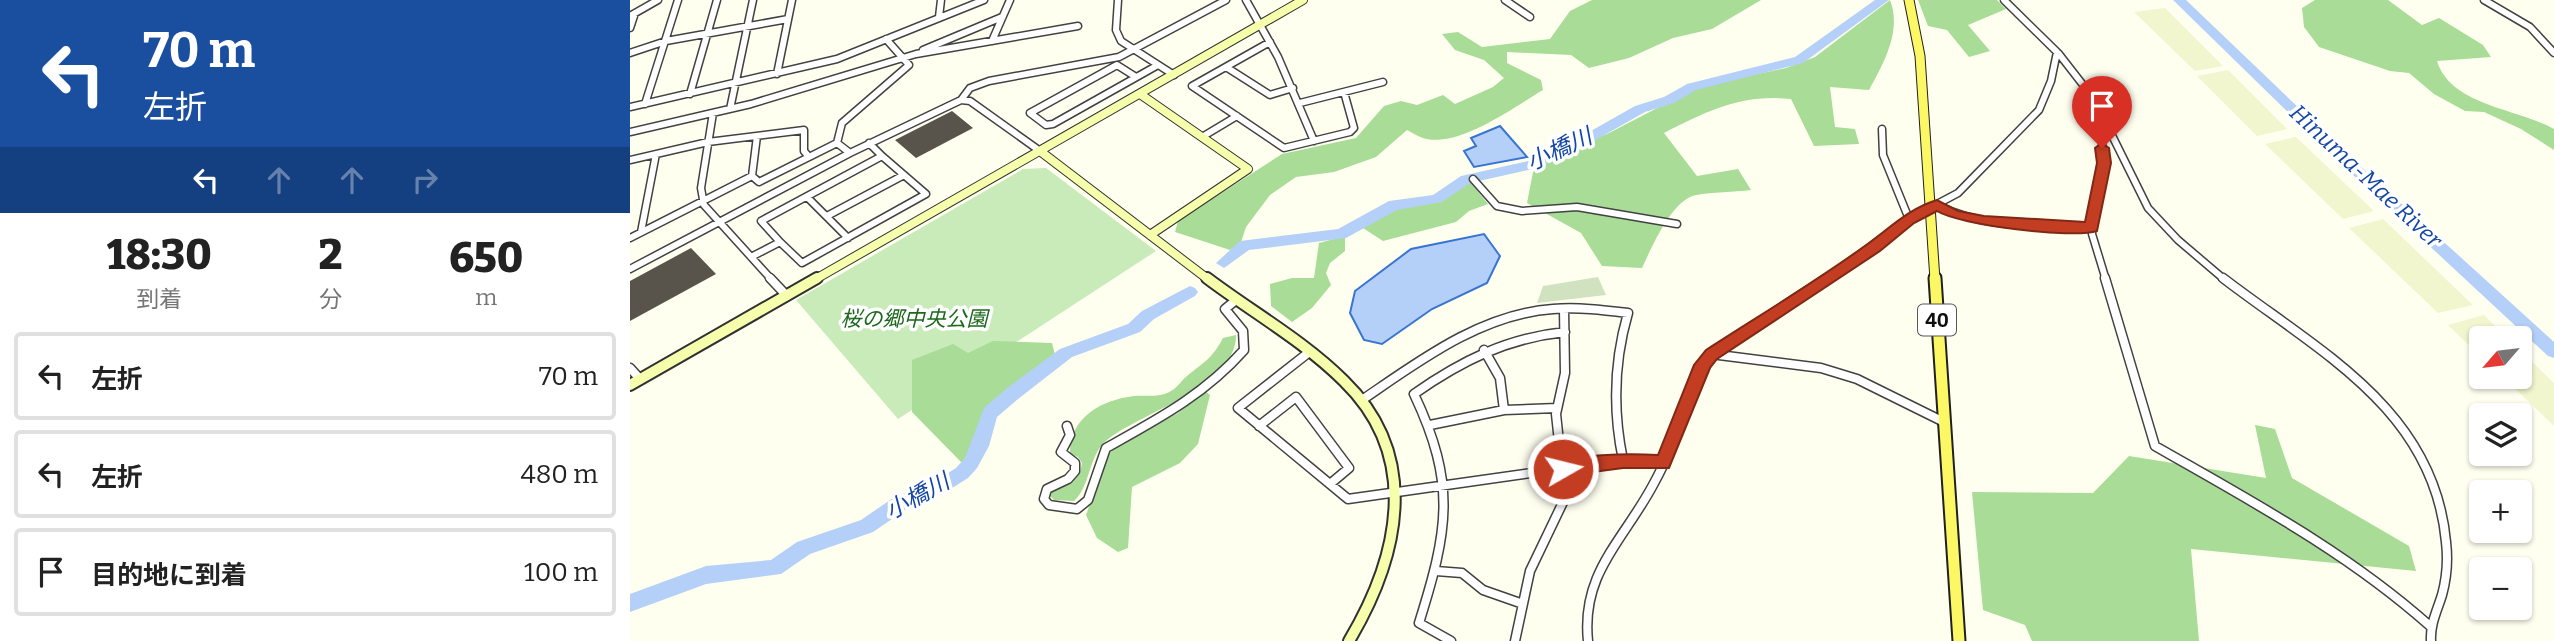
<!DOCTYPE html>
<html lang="ja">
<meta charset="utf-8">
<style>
:root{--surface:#fff;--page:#f2f2f2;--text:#222;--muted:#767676;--line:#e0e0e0}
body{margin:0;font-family:Bitter,"Noto Sans JP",serif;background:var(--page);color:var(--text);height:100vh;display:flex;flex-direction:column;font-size:26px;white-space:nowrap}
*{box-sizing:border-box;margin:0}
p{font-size:23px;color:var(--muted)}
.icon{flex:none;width:38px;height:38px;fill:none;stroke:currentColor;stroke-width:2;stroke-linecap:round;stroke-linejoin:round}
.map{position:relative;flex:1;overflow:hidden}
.panel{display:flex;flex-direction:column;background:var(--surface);width:630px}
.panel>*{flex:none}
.banner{background:#1a4fa0;color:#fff;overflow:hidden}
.needle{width:46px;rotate:242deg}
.fabs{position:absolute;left:1839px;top:326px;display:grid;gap:14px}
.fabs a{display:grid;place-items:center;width:63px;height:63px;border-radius:7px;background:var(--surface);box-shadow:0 2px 5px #0004;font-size:35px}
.pin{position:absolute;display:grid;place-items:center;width:60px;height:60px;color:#fff;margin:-72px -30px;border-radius:50% 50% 50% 0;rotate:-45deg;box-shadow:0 0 7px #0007}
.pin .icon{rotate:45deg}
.me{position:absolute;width:77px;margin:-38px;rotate:82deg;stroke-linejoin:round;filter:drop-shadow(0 0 5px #0008)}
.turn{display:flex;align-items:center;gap:24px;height:147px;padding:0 28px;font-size:32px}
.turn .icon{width:91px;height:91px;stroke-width:2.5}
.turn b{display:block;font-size:49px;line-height:60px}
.lanes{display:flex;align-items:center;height:66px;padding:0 28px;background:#0003;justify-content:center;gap:35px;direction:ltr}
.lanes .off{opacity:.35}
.eta{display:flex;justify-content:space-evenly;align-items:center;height:119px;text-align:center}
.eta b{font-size:42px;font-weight:800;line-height:49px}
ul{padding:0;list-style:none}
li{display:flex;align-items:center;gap:21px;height:88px;margin:0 14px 10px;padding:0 14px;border:4px solid var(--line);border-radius:7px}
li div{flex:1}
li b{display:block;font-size:26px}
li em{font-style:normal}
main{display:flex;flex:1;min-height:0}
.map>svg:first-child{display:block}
.farmland{fill:#f1f6cf}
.green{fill:#c8ebb9}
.forest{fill:#a8dc97}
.cemetery{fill:#d0e2c0}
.water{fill:#b4d0f8;stroke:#3874d1;stroke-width:2}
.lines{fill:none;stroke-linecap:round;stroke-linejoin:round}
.river{fill:#b4d0f8;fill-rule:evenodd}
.building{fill:#58534b}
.street-far1-casing{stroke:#424242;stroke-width:9}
.street-casing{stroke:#424242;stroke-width:11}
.secondary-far1-casing{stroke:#313131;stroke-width:10}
.secondary-casing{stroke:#313131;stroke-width:14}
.primary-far1-casing{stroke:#202020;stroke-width:11}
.primary-casing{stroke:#202020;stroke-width:15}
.street-far1{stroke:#fff;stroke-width:6}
.street{stroke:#fff;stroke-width:8}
.secondary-far1{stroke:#f6ffab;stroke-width:8}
.secondary{stroke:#f6ffab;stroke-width:10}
.primary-far1{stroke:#fcf764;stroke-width:9}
.primary{stroke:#fcf764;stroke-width:11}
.route{fill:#c33d22;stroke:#7f2816;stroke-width:2}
.labels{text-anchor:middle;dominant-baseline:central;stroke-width:7;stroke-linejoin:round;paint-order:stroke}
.shield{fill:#fff;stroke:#575757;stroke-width:2}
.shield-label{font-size:19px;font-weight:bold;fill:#0f0f0f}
.park-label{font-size:21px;font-style:italic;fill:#1c691d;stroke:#fff}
.water-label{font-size:23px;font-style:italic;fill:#1446a5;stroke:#fff}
</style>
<main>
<section class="panel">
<div class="banner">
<div class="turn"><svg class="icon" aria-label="left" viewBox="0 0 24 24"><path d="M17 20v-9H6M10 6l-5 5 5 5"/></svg><div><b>70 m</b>左折</div></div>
<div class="lanes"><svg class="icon" aria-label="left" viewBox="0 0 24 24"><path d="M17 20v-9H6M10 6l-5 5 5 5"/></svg><svg class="icon off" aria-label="ahead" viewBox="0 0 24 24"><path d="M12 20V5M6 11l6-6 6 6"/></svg><svg class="icon off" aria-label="ahead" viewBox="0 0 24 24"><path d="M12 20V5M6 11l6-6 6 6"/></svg><svg class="icon off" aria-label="right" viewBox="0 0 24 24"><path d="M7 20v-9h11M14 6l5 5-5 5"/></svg></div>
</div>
<div class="eta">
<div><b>18:30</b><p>到着</p></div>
<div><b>2</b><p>分</p></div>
<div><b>650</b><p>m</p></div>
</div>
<ul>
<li><svg class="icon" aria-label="left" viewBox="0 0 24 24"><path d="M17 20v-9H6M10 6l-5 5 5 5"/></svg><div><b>左折</b></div><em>70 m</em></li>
<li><svg class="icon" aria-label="left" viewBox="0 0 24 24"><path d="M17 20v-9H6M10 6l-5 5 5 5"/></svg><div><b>左折</b></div><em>480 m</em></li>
<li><svg class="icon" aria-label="arrive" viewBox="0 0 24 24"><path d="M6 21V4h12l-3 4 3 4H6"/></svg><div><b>目的地に到着</b></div><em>100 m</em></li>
</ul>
</section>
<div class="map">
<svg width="1924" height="641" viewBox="0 0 1924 641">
<rect width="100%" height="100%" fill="#fffff0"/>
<path class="farmland" d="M1535,8L1593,66L1565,71L1504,12Z
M1598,70L1657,129L1627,136L1567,76Z
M1665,137H1666L1744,211L1713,219L1635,144Z
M1753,219L1843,305L1808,313L1719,228Z
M1854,315L1877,338H1852L1851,357L1818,325Z
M1890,350L1924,383V426L1872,376H1890Z"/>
<path class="green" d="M416,168L526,251L268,419L166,300L393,169Z"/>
<path class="forest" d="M962,0H1131L1082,29L1043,38L999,58L959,68L941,55L877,52V63L911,80L913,90C884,107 832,146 797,139C790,138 783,133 777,130L746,157L704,172L666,177L640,195L616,227L611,242L600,250L545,232L548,221L652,154L726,138L754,106L771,101L787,105L813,95L825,104L863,87L874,78L854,60L825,50L812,34L828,32L852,47L920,39L940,11Z
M1260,0C1272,30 1254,63 1239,90L1200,87L1205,127L1225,129L1229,144L1184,146L1161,99C1110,94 1078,111 1034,133L1067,176L1108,169L1121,190C1103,192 1083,192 1066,195C1042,199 1021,249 1012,268L972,266L951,233L897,203L903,172L934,151L977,134L1070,86L1156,68L1185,57Z
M1288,0H1367L1376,9L1338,25L1360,51L1339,57L1317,30L1298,26Z
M1685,0H1758L1792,25L1809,18L1853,45L1861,57L1807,61C1821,106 1887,108 1924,129V150L1891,129L1854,112L1835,111L1804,94L1779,73L1760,71L1689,47L1674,27L1672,8Z
M840,182L858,204L839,211L826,222L753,241L733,228L753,213L776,205L806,202Z
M715,236V251L700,263L696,273L701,285L682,308L662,322L641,306L640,284L662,278H684L689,243Z
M606,335C607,386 510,413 477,440C458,455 461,486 444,501L424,500L420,496L423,491L440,484L450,473L452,463L448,457L440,454C439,418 471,400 504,396C516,395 530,398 541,391C547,388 551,381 557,376C574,362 582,359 593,338Z
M363,341L422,343L425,355L360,408L349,435L332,463L282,412V360L323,344L338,353Z
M575,391L580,395L568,444L550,463L502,487L498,548L488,552L467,538L456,515L476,458L485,447L548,413Z
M1625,425L1645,429L1662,478L1779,546L1786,571L1561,549L1569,641H1402L1395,625L1353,610L1342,492L1463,493L1499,456L1636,478Z"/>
<path class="cemetery" d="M968,277L976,295L907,303L913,286Z"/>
<path class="water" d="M870,126L897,157L844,167L834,151L846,146L841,138Z
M854,234L870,256L857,283L802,309L752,344L734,340L720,313L725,291L781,249Z"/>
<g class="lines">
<path class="river" d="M1245,0H1259L1173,63L1066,90L1044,103L1015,112L962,142L934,152L912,167L840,183L812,202L767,210L716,238L619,250L594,268L586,263L610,241L708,229L759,201L803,195L831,176L903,160L924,146L952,136L1005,106L1034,97L1057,84L1165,57Z
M1543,0H1556L1718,155L1924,342V358L1918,356L1708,161Z
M560,286L565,288L568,292L565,296L524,319L510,332L442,357L388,399L367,417L359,446L347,468L338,478L319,490L275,510L243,532L180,554L151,574L76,584L0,612V594L76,566L141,560L167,542L231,520L263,498L307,480L326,468L335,458L354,408L376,389L430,349L498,324L512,311Z"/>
</g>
<path class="building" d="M322,111L343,128L286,158L265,140Z
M61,248L86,274L0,321V281Z"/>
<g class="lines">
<g class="street-far1-casing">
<path id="street-far1" d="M488,0L486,30L491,41L544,75
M616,0L648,57L684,141
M875,0L900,17
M1374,0L1429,54L1464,99L1518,208L1548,240L1595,280
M1854,0L1900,27L1924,53
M0,16L28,0
M309,17L311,0
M0,28L5,13
M362,41L380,0
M640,42L562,86L654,148L720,132L724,128L714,92
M293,50L372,17
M0,53L36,41L158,19
M596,67L640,95L663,88
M147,74L162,0
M506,77L487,65L400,113L416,125L423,124L528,65
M60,94L87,0
M331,100L340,88L359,81L489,57L596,0
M670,103L753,82
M15,104L48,0
M0,107L207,59L354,0
M100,109L123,0
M83,113L71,188L74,205L142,280
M1469,113L1474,163L1464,201L1462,234L1476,280
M1252,129L1253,155L1279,219
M0,132L121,104L286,54L448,26
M572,137L607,116
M220,153L331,100L340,101L410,151
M0,160L78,142L174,130V151L179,157
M122,176L127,136
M843,179L867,206L892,211L947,207L1047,224
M177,197L218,238
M1307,205C1356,229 1409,226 1462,228
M197,216L274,175
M11,232L26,154
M0,238L122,176L129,182L207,143
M150,242L172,263L296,194L252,156
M121,257L150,242L131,221L252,156L239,143
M0,269L220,153L207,143L212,123L279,65L256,39
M1194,280L1279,219L1328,193L1409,110L1421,81L1427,52"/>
</g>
<g class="street-casing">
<path id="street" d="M140,278L157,296
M1475,278L1525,446C1621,501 1717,552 1800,626
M1593,278C1688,351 1804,409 1816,542C1818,559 1817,577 1812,595C1807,611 1800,624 1801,641
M854,350L870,378L874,410
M678,353L608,408L718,499L993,460L1033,462
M1081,354L1191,368L1227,379L1314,422
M0,368L10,379
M732,400C789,361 851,314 923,309C948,307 973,310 998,313C984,361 983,412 993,460
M800,425L874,410L927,408
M437,426L440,435L431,452L445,463V471L438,479L417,489L414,499L419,505L447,509L458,500L476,448C528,419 574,395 614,350L613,331L595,309L606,300
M629,426L666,397L719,468L700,484
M806,571L832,573L853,590L893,604
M821,641L789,623C818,530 827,485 784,394C831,361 877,338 935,332
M885,641L900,571L935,498L926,414L935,373L934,309
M958,641C951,573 993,541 1023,485C1044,447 1057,405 1073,365L1081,354L1197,278"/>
</g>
<g class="secondary-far1-casing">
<path id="secondary-far1" d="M510,94L618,169L520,235
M410,151L579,280
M184,280L673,0"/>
</g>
<g class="secondary-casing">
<path id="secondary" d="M577,278C622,312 674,341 714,381C792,457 769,557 719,641
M0,385L187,278"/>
</g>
<g class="primary-far1-casing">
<path id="primary-far1" d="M1279,0L1290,56L1305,280"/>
</g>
<g class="primary-casing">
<path id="primary" d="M1305,278L1329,641"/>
</g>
<use href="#street-far1" class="street-far1"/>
<use href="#street" class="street"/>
<use href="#secondary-far1" class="secondary-far1"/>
<use href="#secondary" class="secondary"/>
<use href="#primary-far1" class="primary-far1"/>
<use href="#primary" class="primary"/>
</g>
<path class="route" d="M1472,143L1479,148L1481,163L1467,231C1443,239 1329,225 1307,211L1284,223L1250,251L1087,359L1080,368L1039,468H993L933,476L926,474L924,469C932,452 1009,454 1028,455L1064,365L1076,350C1130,315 1187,281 1239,243C1261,227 1280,208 1307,200L1328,211L1354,216L1455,222L1467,163L1465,148Z"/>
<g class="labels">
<rect class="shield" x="1288" y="304.5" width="38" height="31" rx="5"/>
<g class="shield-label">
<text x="1307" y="320">40</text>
</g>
<g class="park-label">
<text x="284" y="319">桜の郷中央公園</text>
</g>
<g class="water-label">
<text transform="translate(929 149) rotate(-25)">小橋川</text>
<text transform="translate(1736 176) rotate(43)">Hinuma-Mae River</text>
<text transform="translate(287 496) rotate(-29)">小橋川</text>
</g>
</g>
</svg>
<div class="fabs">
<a><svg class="needle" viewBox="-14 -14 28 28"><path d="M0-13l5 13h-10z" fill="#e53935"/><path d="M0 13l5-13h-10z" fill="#767676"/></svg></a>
<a><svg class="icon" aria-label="layers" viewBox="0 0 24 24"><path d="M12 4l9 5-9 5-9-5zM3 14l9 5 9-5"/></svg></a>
<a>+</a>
<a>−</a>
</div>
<div class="pin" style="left:1472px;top:148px;background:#d93025"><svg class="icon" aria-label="arrive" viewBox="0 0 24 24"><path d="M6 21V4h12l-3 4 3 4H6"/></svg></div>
<svg class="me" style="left:933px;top:469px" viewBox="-20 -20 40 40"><circle r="17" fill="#c33d22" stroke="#fff" stroke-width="3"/><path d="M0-11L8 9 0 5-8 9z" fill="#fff"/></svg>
</div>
</main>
